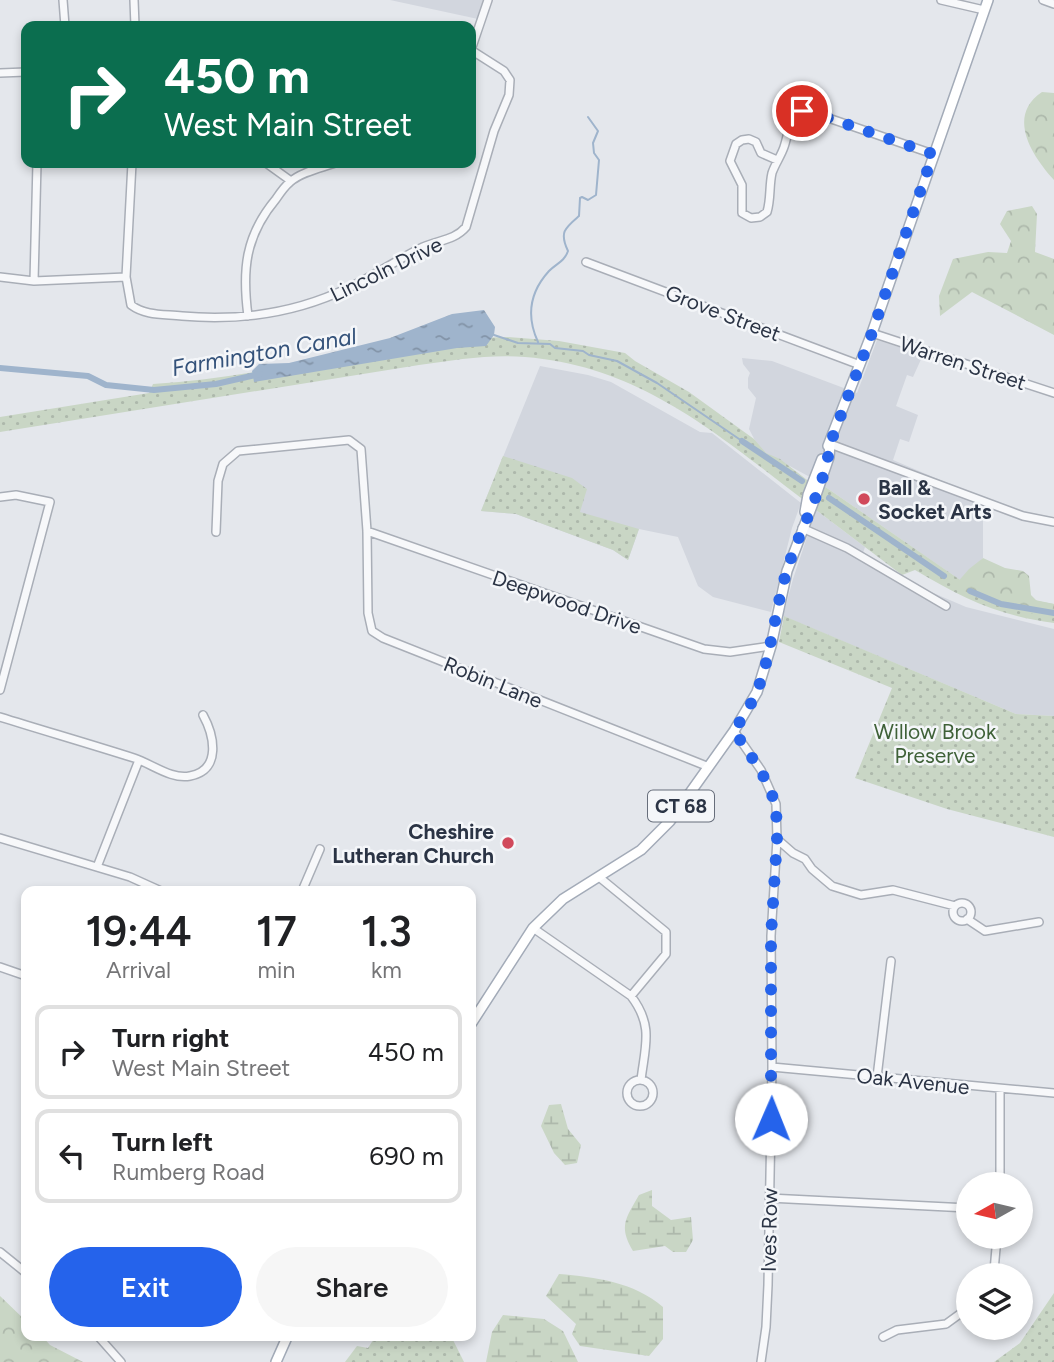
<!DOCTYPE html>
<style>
:root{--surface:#fff;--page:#f6f6f6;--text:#202124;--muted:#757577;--line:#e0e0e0;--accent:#2563eb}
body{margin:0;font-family:Figtree,sans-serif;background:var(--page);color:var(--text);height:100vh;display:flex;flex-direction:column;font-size:26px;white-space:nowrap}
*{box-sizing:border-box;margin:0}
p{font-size:23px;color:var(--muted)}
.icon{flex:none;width:38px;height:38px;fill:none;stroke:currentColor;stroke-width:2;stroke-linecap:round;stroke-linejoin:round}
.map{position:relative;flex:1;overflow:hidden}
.sheet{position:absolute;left:21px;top:886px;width:455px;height:455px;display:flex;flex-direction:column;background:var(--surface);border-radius:14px;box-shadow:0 4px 10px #0003}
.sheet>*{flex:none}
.guide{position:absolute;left:21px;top:21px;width:455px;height:147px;border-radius:14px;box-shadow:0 4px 10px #0003;background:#0b6e4f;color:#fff;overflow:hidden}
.needle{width:46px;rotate:262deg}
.buttons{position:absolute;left:956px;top:1172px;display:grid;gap:14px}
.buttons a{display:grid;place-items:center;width:77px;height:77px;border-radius:50%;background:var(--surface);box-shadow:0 4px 10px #0003;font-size:35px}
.pin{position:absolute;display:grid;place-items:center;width:60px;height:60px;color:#fff;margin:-30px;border:4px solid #fff;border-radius:50%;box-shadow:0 2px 7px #0007}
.me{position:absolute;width:77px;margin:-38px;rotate:1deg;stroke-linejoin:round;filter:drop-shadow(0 0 5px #0008)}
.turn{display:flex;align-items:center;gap:24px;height:147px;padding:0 28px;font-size:32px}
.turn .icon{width:91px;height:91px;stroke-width:2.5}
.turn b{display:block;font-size:49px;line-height:60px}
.eta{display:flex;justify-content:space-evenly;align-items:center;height:119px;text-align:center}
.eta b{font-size:42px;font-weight:600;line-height:49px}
.primary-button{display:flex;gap:14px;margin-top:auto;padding:14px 28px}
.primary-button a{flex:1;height:80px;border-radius:42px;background:var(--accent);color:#fff;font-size:28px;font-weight:600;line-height:80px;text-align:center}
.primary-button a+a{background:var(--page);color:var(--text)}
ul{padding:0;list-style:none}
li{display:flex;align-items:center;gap:21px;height:94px;margin:0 14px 10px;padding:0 14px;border:4px solid var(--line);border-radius:14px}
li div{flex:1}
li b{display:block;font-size:26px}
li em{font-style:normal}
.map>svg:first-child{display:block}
.built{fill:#d2d6de}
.grass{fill:url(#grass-dots)}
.forest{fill:url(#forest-crowns)}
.wetland{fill:url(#wetland-marsh)}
.water{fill:url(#water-ripples)}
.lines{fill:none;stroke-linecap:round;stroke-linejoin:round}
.stream{stroke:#9fb4cc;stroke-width:2}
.canal{stroke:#9fb4cc;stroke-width:6}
.minor-casing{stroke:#a9aeb7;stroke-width:10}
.major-casing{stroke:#a3abb8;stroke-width:12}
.minor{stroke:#f7f8fa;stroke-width:7}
.major{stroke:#fff;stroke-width:9}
.route{stroke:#2563eb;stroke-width:12;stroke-dasharray:0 21.6}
.poi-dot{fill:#d1495b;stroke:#f4f6f9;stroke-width:2.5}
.labels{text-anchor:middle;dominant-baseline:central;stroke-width:5;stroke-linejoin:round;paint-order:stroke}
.shield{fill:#f4f6f9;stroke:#676e7b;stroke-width:2}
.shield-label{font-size:19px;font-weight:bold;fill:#2b3445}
.street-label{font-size:21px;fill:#2b3445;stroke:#f4f6f9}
.poi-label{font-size:21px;font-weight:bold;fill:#2b3445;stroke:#f4f6f9;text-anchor:start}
.park-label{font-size:21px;fill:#3f6138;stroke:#f4f6f9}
.water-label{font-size:23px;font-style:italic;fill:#34527a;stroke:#f4f6f9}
</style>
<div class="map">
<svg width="1054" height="1362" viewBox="0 0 1054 1362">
<defs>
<pattern id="grass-dots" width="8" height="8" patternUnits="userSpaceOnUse" patternTransform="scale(1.75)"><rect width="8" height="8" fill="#c9d6c5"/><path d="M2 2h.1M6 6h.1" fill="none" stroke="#adb8ab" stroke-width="1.8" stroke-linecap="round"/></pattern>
<pattern id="forest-crowns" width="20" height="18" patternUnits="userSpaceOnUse" patternTransform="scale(1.75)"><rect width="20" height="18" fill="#c9d6c5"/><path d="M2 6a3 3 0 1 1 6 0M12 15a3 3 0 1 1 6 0" fill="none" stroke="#adb8ab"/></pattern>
<pattern id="wetland-marsh" width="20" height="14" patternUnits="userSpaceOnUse" patternTransform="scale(1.75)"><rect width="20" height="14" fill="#c9d6c5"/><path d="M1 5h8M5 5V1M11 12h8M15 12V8" fill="none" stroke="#adb8ab"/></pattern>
<pattern id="water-ripples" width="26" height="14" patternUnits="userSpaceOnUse" patternTransform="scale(1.75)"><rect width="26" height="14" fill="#9fb4cc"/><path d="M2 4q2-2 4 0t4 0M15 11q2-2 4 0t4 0" fill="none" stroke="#8293a7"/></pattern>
</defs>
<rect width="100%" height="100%" fill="#e4e7ec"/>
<path class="built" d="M390,0H483L478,19Z
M877,340L923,355L913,377L907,375L896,406L918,415L909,442L900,439L893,460L978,496L983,514V558L960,580L824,486L825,481L808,476L760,450L749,429L756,398L748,388V378L750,373L743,364L742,358L772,361L857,393Z
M540,366L588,375L611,382L700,432L712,433L801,503L792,528L771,612L713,597L698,586L678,537L639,529L628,560L613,550L516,514L481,511Z
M816,510L865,547L863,553L910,583L966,607L1054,629V716L1016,714L783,616L793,579Z"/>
<path class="grass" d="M507,337L559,341L625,353L635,361L689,392L754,439L766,453L780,459L811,483L805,501C717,434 640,366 525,357C490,354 455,360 419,365L0,432V417L149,393L153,384C272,377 388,339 507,337Z
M503,456L572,478L587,489L580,512L639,529L628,560L613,550L516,514L481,511Z
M824,486L969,586L1054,604V623C997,615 964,599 915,570L902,575L816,510Z
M784,616L1016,714L1054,716V837L947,809L855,778L892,688L779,642Z
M1054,1293V1362H994L1020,1343Z
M383,1335H438L453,1340L464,1362H345L357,1346L368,1348L375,1337Z"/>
<path class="forest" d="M1042,92L1054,93V180C1032,156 1006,116 1042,92Z
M1032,206L1037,214L1035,252L1054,259V335L972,292L940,316L939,296L953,259L988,252L1007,253L1011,241L1000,224L1007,211Z
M983,558L1005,568L1023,571L1029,576L1031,595L1037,601L1054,604V617C1019,613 985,605 955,585L969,569Z
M0,1296L26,1321V1335H41L50,1345L83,1362H0Z"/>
<path class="wetland" d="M561,1104L568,1129L581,1145L577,1163L565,1165L554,1153L541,1126L549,1105Z
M652,1190V1206L671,1220L691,1217L693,1240L686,1252H673L665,1246L633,1251C618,1226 626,1218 639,1195Z
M559,1274C595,1277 634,1282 663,1307V1339L649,1356L580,1346L572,1334L576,1324L546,1296Z
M503,1315L544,1319L563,1331L578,1362H486L492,1332Z"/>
<path class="water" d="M484,310L495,327L494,335L486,346L457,348L254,382L252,371L259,364L289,363L390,338L452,314Z"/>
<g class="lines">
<path class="stream" d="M494,335L518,343L550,344L555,348L583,351L589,355L617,361L657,383L742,441
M538,342C526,316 529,293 549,271C557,263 564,262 568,251C559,232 565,228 579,216L580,198L582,197L588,200L596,195L599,160L594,153L593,143L598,131L588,117"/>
<path class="canal" d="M0,368L88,376L106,385L154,390L216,384L260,374
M742,441L802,481
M829,498L944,576
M970,591L1001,604L1054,613"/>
<g class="minor-casing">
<path id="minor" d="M63,0L65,26
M134,0L135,26
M941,0L984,10
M1043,0L1054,4
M471,50L488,0
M0,73L26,72
M777,160L761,153L756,142L749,139L742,140L736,144L730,161L742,185V213L751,218L760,217L767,212C771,199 769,186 772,173C775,164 781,156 784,147C790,130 788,110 811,112L933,154
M132,163L126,277L131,305C146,316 163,314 182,316C239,321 296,313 348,288C374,276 398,259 423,247C439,240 455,240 466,227L494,131L509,95L510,80L504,71L471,50
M266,163L291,181
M586,262L860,365
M0,277L34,281L126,277
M34,281L37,163
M248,316C242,270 245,236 276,199C280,193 285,186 290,182C301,172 321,168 335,163
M872,333L1054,393
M830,444L1023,516L1054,522
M0,497L16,495L50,502L0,690
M802,528L847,548L946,606
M367,531L704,649L730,652L771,646
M216,532L218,481L223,464L238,451L349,440L361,449L367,531L368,613L372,631L383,638L709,767
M0,717C45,731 90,744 134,758C152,764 172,780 190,776C222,770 214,735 203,715
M734,731L761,770L776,804L777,839L771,936L772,1067L768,1285L766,1327L761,1362
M0,838L130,877L161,891
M777,839L793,853L805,859L812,869L832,886L861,895L893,890L955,906
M97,867L139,760
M599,877L666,932V954L631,996
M302,891L320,849
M953 912a9 9 0 1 1 18 0a9 9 0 1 1-18 0Z
M967,919L985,931L1039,922
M533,928L631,996C654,1026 645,1046 641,1080
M0,967L26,976
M772,1067L1054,1093
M877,1077L891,961
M627 1093a13 13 0 1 1 26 0a13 13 0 1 1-26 0Z
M1000,1185V1089
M769,1198L968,1208
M0,1252L26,1273
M991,1276L994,1271L997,1237
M97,1335L121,1362
M883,1337L897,1330L946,1324L968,1308"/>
</g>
<g class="major-casing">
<path id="major" d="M828,446L872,333L988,0
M805,512L808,495L822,459
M471,1024L533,928L563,899L641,850L670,821L734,731L757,692L771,646L787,571L815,498L829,457L830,444
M276,1362L288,1335"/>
</g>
<use href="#minor" class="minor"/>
<use href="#major" class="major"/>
</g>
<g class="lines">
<path class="route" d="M771,1119V936L777,839L776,804L761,771L734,731C742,718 752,704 758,689C772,651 775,609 787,570C800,528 825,488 830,444L872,333L933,154L811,112L802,111"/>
</g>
<g class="poi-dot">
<circle cx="864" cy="499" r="7"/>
<circle cx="508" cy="843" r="7"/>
</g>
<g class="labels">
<rect class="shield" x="648" y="790.5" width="66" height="31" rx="5"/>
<g class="shield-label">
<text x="681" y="806">CT 68</text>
</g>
<g class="street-label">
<text transform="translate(386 269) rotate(-26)">Lincoln Drive</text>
<text transform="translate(723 313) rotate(21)">Grove Street</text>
<text transform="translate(963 363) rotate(18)">Warren Street</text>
<text transform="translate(567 602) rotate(19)">Deepwood Drive</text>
<text transform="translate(493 682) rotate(22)">Robin Lane</text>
<text transform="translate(913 1081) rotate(6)">Oak Avenue</text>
<text transform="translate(769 1230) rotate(-89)">Ives Row</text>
</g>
<g class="poi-label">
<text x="878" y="487">Ball &amp;<tspan x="878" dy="24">Socket Arts</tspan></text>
<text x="494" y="831" text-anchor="end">Cheshire<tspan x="494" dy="24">Lutheran Church</tspan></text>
</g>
<g class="park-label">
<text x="935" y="731">Willow Brook<tspan x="935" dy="24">Preserve</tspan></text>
</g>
<g class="water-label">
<text transform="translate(264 352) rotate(-10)">Farmington Canal</text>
</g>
</g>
</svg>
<div class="buttons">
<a><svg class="needle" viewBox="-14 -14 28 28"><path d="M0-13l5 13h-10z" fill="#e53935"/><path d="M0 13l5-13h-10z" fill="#757577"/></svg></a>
<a><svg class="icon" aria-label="layers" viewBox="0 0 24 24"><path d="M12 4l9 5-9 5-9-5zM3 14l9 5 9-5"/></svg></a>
</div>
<div class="pin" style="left:802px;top:111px;background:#d93025"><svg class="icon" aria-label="arrive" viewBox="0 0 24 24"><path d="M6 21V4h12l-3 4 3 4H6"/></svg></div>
<svg class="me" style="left:771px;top:1119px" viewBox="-20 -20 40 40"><circle r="19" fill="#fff"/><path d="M0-13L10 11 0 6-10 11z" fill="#2563eb"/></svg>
<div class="guide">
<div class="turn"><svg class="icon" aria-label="right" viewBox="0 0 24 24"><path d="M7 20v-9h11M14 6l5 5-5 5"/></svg><div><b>450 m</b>West Main Street</div></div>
</div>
<section class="sheet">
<div class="eta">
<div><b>19:44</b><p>Arrival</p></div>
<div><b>17</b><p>min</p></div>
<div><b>1.3</b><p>km</p></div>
</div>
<ul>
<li><svg class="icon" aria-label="right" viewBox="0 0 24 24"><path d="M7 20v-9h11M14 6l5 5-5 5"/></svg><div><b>Turn right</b><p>West Main Street</p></div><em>450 m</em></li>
<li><svg class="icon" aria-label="left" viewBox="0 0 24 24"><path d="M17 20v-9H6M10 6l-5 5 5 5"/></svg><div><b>Turn left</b><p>Rumberg Road</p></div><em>690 m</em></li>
</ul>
<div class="primary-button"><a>Exit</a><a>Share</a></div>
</section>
</div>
